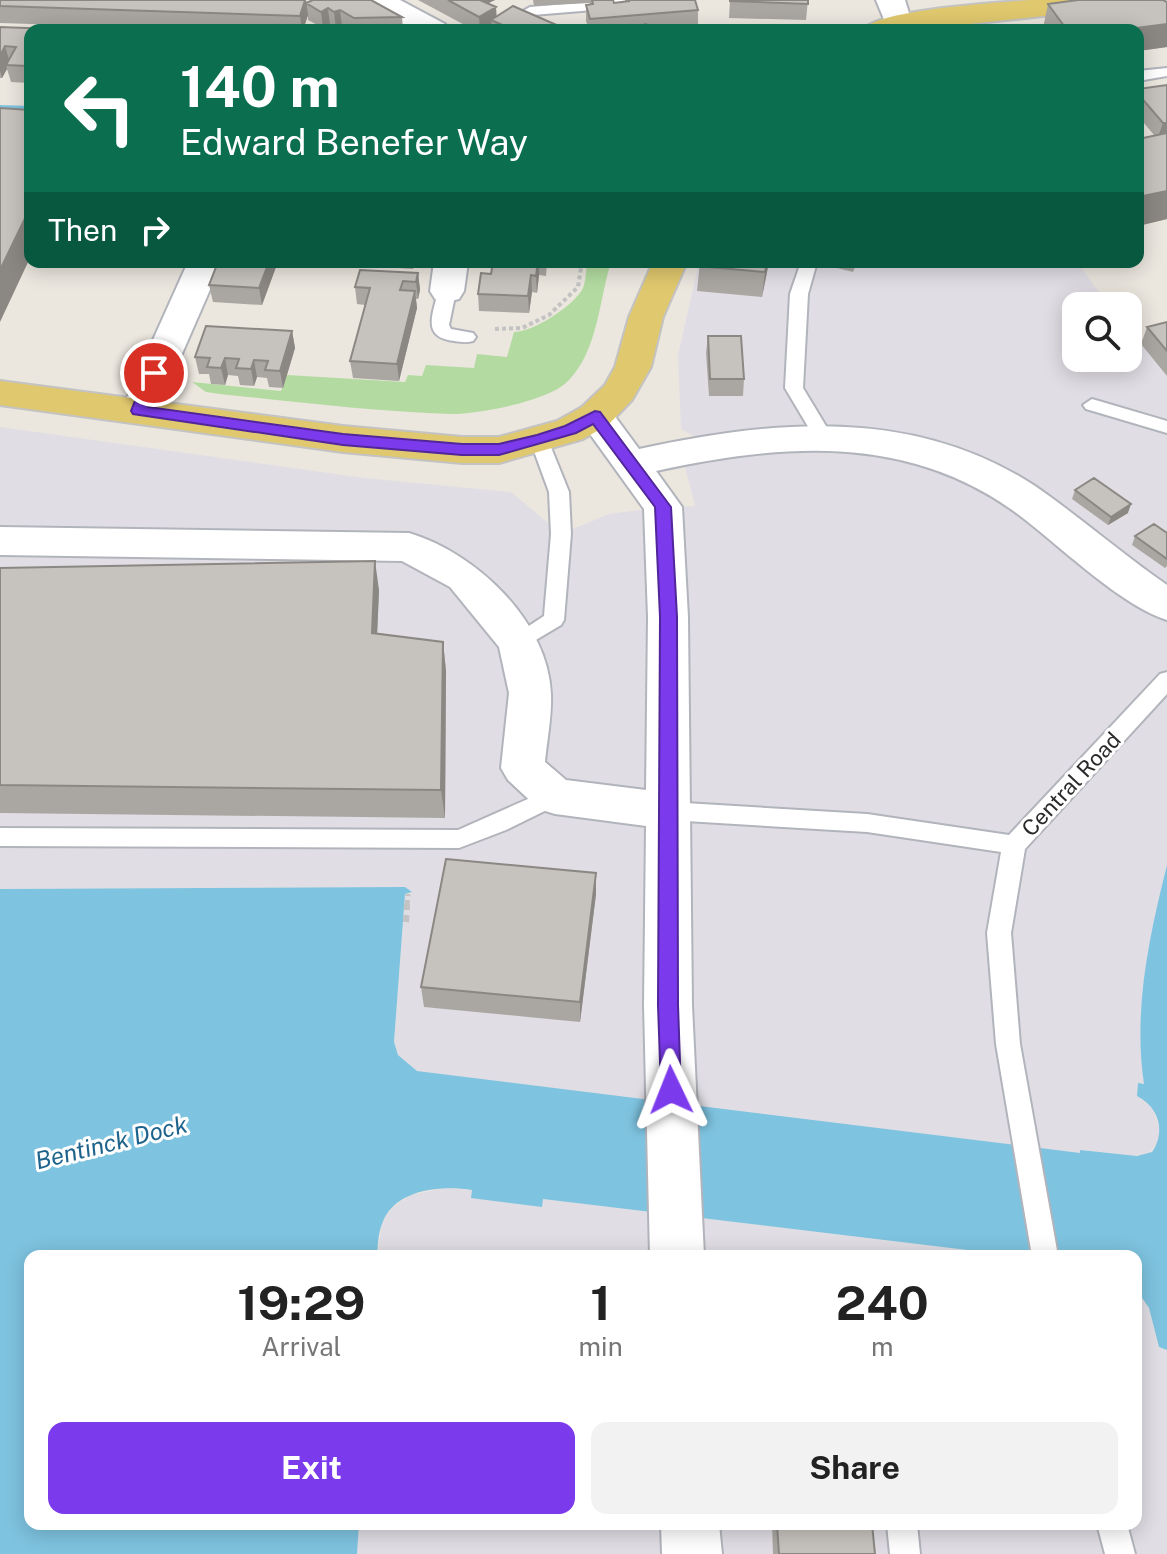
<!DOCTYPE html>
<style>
:root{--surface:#fff;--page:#f2f2f2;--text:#222;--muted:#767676;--accent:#7c3aed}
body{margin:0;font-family:"Public Sans",sans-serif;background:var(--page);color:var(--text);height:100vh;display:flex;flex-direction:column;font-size:30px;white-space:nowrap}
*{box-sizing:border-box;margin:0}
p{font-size:26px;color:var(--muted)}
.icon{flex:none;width:44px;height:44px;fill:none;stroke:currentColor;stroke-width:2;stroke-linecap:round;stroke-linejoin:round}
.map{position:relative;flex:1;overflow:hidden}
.panel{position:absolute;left:24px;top:1250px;width:1118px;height:280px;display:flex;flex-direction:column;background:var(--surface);border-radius:16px;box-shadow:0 4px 20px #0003}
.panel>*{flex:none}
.hud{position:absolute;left:24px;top:24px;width:1120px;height:244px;border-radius:16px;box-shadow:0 4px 20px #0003;background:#0b6e4f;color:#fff;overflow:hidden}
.fabs{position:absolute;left:1062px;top:292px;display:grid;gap:16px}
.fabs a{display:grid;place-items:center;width:80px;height:80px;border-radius:16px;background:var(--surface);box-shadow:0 4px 20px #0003;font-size:40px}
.pin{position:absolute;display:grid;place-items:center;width:68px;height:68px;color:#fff;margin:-34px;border:4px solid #fff;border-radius:50%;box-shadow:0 2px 8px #0007}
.me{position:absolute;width:88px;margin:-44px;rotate:358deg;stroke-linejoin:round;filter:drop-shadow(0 0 6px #0008)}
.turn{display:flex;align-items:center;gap:28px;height:168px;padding:0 24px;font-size:36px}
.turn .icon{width:104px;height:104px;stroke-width:2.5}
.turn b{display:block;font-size:56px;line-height:68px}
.then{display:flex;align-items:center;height:76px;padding:0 24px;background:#0003;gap:16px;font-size:30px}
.eta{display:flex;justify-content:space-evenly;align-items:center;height:136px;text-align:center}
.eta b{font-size:48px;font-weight:700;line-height:56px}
.primary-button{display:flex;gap:16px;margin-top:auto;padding:16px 24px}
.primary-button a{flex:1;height:92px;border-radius:16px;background:var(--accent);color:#fff;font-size:32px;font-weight:700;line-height:92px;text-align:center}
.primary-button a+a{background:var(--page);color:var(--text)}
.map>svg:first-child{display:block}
.industrial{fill:#e0dee4}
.green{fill:#b3dba1}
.water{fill:#7ec3e0}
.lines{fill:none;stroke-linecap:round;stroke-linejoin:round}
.stream{fill:#7ec3e0;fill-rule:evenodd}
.lane-casing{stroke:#b2b4bc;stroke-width:4}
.street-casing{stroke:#b2b4bc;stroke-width:4}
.secondary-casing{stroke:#b2b4bc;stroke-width:4}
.primary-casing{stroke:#c3c3c3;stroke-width:4}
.path-far2{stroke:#c3c3c3;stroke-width:4;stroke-dasharray:4 3;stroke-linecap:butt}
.path-far1{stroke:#c3c3c3;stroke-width:5;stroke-dasharray:6 4;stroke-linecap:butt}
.path{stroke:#c3c3c3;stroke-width:6;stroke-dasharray:7 5;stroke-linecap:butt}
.lane{fill:#fff;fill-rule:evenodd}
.street{fill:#fff;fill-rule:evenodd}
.secondary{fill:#fff;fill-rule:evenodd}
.primary{fill:#e0c86e;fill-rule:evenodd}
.wall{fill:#aaa7a3}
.shaded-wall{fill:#8b8884}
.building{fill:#c6c2bd;stroke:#8b8884;stroke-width:2}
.route{fill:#7c3aed;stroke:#51269a;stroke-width:2}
.labels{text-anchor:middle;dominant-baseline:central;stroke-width:6;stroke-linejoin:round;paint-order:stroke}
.street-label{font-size:22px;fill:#2a2a2a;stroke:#fff}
.water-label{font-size:24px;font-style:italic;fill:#1d638c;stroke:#fff}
</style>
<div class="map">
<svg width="1167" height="1554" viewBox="0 0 1167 1554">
<rect width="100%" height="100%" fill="#ebe6de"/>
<path class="industrial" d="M699,262H1077L1109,306H1076V358H1128V340L1167,337V865L1147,955L1140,1028L1144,1085L1141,1098L1153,1109L1160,1130L1158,1142L1148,1155L1129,1156L1081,1150L1080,1154L417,1071L398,1055L394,1042L405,894H412L405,887L0,889V427L364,478L511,492L561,534L609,514L663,507L695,506L684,463L711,446L681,429L678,355Z
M444,1188L472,1190L471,1197L542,1207L543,1199L1017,1256H377L382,1222L393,1207L410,1195Z
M1136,1289L1149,1308L1159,1347L1167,1350V1554H357L359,1524H1136Z"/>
<path class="green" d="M587,262H611C599,300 598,351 568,381C549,401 479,414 452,414C375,412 297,402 220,394L206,392L192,382L281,391L287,375L405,382L408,375L422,376L426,365L474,368L477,354L507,357L514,332C533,332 574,306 583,288C586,281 586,269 587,262Z"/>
<path class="water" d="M1167,865V1350L1159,1347L1149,1308L1136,1289V1256H1017L543,1199L542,1207L471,1198L472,1190C441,1185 394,1189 382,1224C378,1234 378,1245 377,1256H30V1524H359L357,1554H0V889L405,887L412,892L405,894L394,1042L398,1055L417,1071L1080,1153V1150L1137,1156L1152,1152C1166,1132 1159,1107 1137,1096L1138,1083L1144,1084C1133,1010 1149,937 1167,865Z"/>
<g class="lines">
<path class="stream" d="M0,105L30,106V112L0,111Z"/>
<g class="lane-casing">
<path id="lane" d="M614,0H674L667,4L533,15L507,30H489L530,7Z
M1167,68V76L1138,81V71Z
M801,262H817L808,294L803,388L832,436L823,442L816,440L785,388L790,294Z
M447,286L456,291L449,325L451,329L473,333L476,337L473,341C466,343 461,342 454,341C421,337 433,315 438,291Z
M1092,399L1167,421V433L1086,409L1083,405Z
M539,434L548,440L569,492L571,534L564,620L561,625L519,650L512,647L509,642L512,637L544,616L551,534L549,492L530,440Z
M1167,672V694L1025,849L1011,933L1020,1044L1058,1256H1032L996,1044L987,933L1001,852L867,832L669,820L661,817L658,811L661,805L669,802L867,814L1009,835L1160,674Z
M555,787L563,790L566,796L563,802L506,830L459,848L0,846V828L458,830Z
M887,1524H917L920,1554H890Z
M1097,1524H1127L1135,1554H1105Z"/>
</g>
<g class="street-casing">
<path id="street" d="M876,0H905L912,23L908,29H888Z
M188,262H222L157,411L152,420L139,423L126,420L121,411Z
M434,262H468L464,291L459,299L447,302L435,299L430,291Z
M595,404L608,407L639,449C774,420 913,406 1035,486C1080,517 1122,554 1167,585V620C1124,607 1065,551 1028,522C917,433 788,442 656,471L682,507L688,617L692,1005L704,1256H650L644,1005L646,826L555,814L539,809L508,780L501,768L509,693L499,647L450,587L402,561L0,555V527L409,533C476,553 548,621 551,694C552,716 547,740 545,762L566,780L646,790L648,617L644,509L577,416L582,407Z
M661,1524H719L722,1554H662Z"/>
</g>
<g class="secondary-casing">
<path id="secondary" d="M365,0H400L445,24L450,30H413L369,6Z"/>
</g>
<g class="primary-casing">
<path id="primary" d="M1030,0H1123L1119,6L1109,9L913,30H863C878,9 1000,3 1030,0Z
M653,262H687L663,317L651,367L632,400L608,425L583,439L499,463H462L343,452L0,405V381L343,426L462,437H499L557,421L582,407L605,385L615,367L629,317Z"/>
</g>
<path class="path-far2" d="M495,329L522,328L549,315L578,287L582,262"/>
<path class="path-far1" d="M407,906L408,894"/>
<path class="path" d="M406,922L407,904"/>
<use href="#lane" class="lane"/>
<use href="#street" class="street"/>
<use href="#secondary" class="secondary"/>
<use href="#primary" class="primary"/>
</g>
<path class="wall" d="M0,0H306V3L311,0H371L402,17L403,30H348L342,26L336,29L330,25L323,28L308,20V15L303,30H219L0,23Z
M418,0H495L487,3L496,17L568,30H492V27L486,30H474Z
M533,0H613L614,3L625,2V0H695L698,10V27L667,29L671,30H589L586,21V5L590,4V3L534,6Z
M730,0H808L806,20L729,18Z
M1167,2V47L1138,51V30H1044L1043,28L1048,4Z
M0,27L30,30V83L11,82L7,69L2,78H0Z
M1167,85V219L1138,226V139L1154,135L1138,116V89Z
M218,262H288L286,268L276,267L262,305L213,302L209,285Z
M352,262H415L413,269L352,265Z
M493,262H547L546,276L539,275L537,293L532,292L529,313L479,311L478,294L491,274Z
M700,262H769L762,297L697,291Z
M813,262H857L853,272Z
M418,273L420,290L418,299H416L417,308L399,381L353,378L350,361L365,305L357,304L355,287Z
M1167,322V376L1141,344L1147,327Z
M292,331L295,348L283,388L269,387L267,378L257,377L254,386L240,385L238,376L228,375L225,385L211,384L209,374H199L195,357Z
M708,336L744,379L743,396H709L706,353Z
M1075,490L1128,513L1108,525L1072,499Z
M1167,533V566L1165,568L1132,545L1135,536Z
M0,568L379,590L377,633L443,642L446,671L445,818L0,813Z
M596,894L580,1022L424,1007L421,987Z
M772,1524H872L875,1554H773Z"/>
<path class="shaded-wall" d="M300,0H306L308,15L303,30H302L300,16Z
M469,0H495L470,12Z
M496,7L497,22L491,20L492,27L486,30H480L479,17Z
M328,8L330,25L323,28L321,12Z
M340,10L342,26L336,29L334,12Z
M1167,24V47L1138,51V30H1121Z
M5,46L10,63L6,65L7,69L2,78L0,71V56Z
M1163,123H1167V139L1157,140Z
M1167,191V219L1138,226V197Z
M30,208V258L0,322V270Z
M269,262H275L276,267L262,305L259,288Z
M539,262V275L537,293L536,276Z
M767,262H769L762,297L765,272Z
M418,273L420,290L418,299L416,282Z
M531,275L532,292L529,313L528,296Z
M415,291L417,308L399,381L397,364Z
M292,331L295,348L283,388L280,371Z
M225,358L228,375L225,385L221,368Z
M254,360L257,377L254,386L251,369Z
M1131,504L1128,513L1108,525L1111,517Z
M375,561L379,590L376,662L372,633Z
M443,642L446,671L445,818L441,790Z
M596,873V894L580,1022V1002Z"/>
<path class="building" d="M0,0H305L300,16L0,6Z
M313,0H371L402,17L354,18L340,10L334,12L328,8L321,12L306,3Z
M448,0H480L496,7L479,17Z
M592,0H613L614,3L629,1V0H695L698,10L590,19L586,5L593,4Z
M730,0H808V4L730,1Z
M1078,0H1163L1167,2V24L1121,30H1067L1048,4Z
M513,6L568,30H514L491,20Z
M645,24L671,30H636Z
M0,27L80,30H30V61L28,66L6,65L16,47L5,46L0,56Z
M1167,85V123H1163L1138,94V89Z
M0,108L30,110V208L0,270Z
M1167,133V191L1138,197V139Z
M218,262H269L259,288L209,285Z
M493,262H538L536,276L531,275L528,296L478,294L481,273L491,274Z
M700,262H767L765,272L699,266Z
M360,270L418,273L416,282L403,281L400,290L415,291L397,364L350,361L370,288L355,287Z
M1167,322V351L1147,327Z
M206,326L292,331L280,371L265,370L268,361L254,360L251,369L236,368L239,359L225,358L221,368L207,367L210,358L195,357Z
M708,336H741L744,379H710Z
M1094,478L1131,504L1111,517L1075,490Z
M1154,524L1167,533V559L1135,536Z
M375,561L372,633L443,642L441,790L0,785V568Z
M446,859L596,873L580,1002L421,987Z
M777,1524H872L875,1554H779Z"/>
<path class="route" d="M154,368L161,373L148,407L343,434L462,444H499L537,435L565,426L595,411L600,412L671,507L677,617L678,1005L681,1090L678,1097L671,1099L664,1097L661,1090L658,1005L660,617L655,507L593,424L576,433L499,455H462L343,445L133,414L131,411L146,373Z"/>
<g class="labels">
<g class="street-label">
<text transform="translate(1071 784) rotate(-47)">Central Road</text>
</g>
<g class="water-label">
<text transform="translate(111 1142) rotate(-14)">Bentinck Dock</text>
</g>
</g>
</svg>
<div class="fabs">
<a><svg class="icon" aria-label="search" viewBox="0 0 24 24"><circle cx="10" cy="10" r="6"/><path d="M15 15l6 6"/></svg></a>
</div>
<div class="pin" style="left:154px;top:373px;background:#d93025"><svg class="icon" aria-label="arrive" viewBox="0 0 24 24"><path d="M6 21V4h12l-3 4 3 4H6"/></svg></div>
<svg class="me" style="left:671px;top:1090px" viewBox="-20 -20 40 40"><path d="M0-17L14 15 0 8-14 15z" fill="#7c3aed" stroke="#fff" stroke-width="4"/></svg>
<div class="hud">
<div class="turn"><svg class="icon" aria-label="left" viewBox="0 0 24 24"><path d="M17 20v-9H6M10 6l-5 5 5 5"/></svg><div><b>140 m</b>Edward Benefer Way</div></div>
<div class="then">Then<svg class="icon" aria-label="right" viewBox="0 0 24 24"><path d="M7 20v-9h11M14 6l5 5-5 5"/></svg></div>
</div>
<section class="panel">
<div class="eta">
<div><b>19:29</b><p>Arrival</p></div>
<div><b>1</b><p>min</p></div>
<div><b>240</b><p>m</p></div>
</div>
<div class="primary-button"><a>Exit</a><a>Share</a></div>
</section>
</div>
